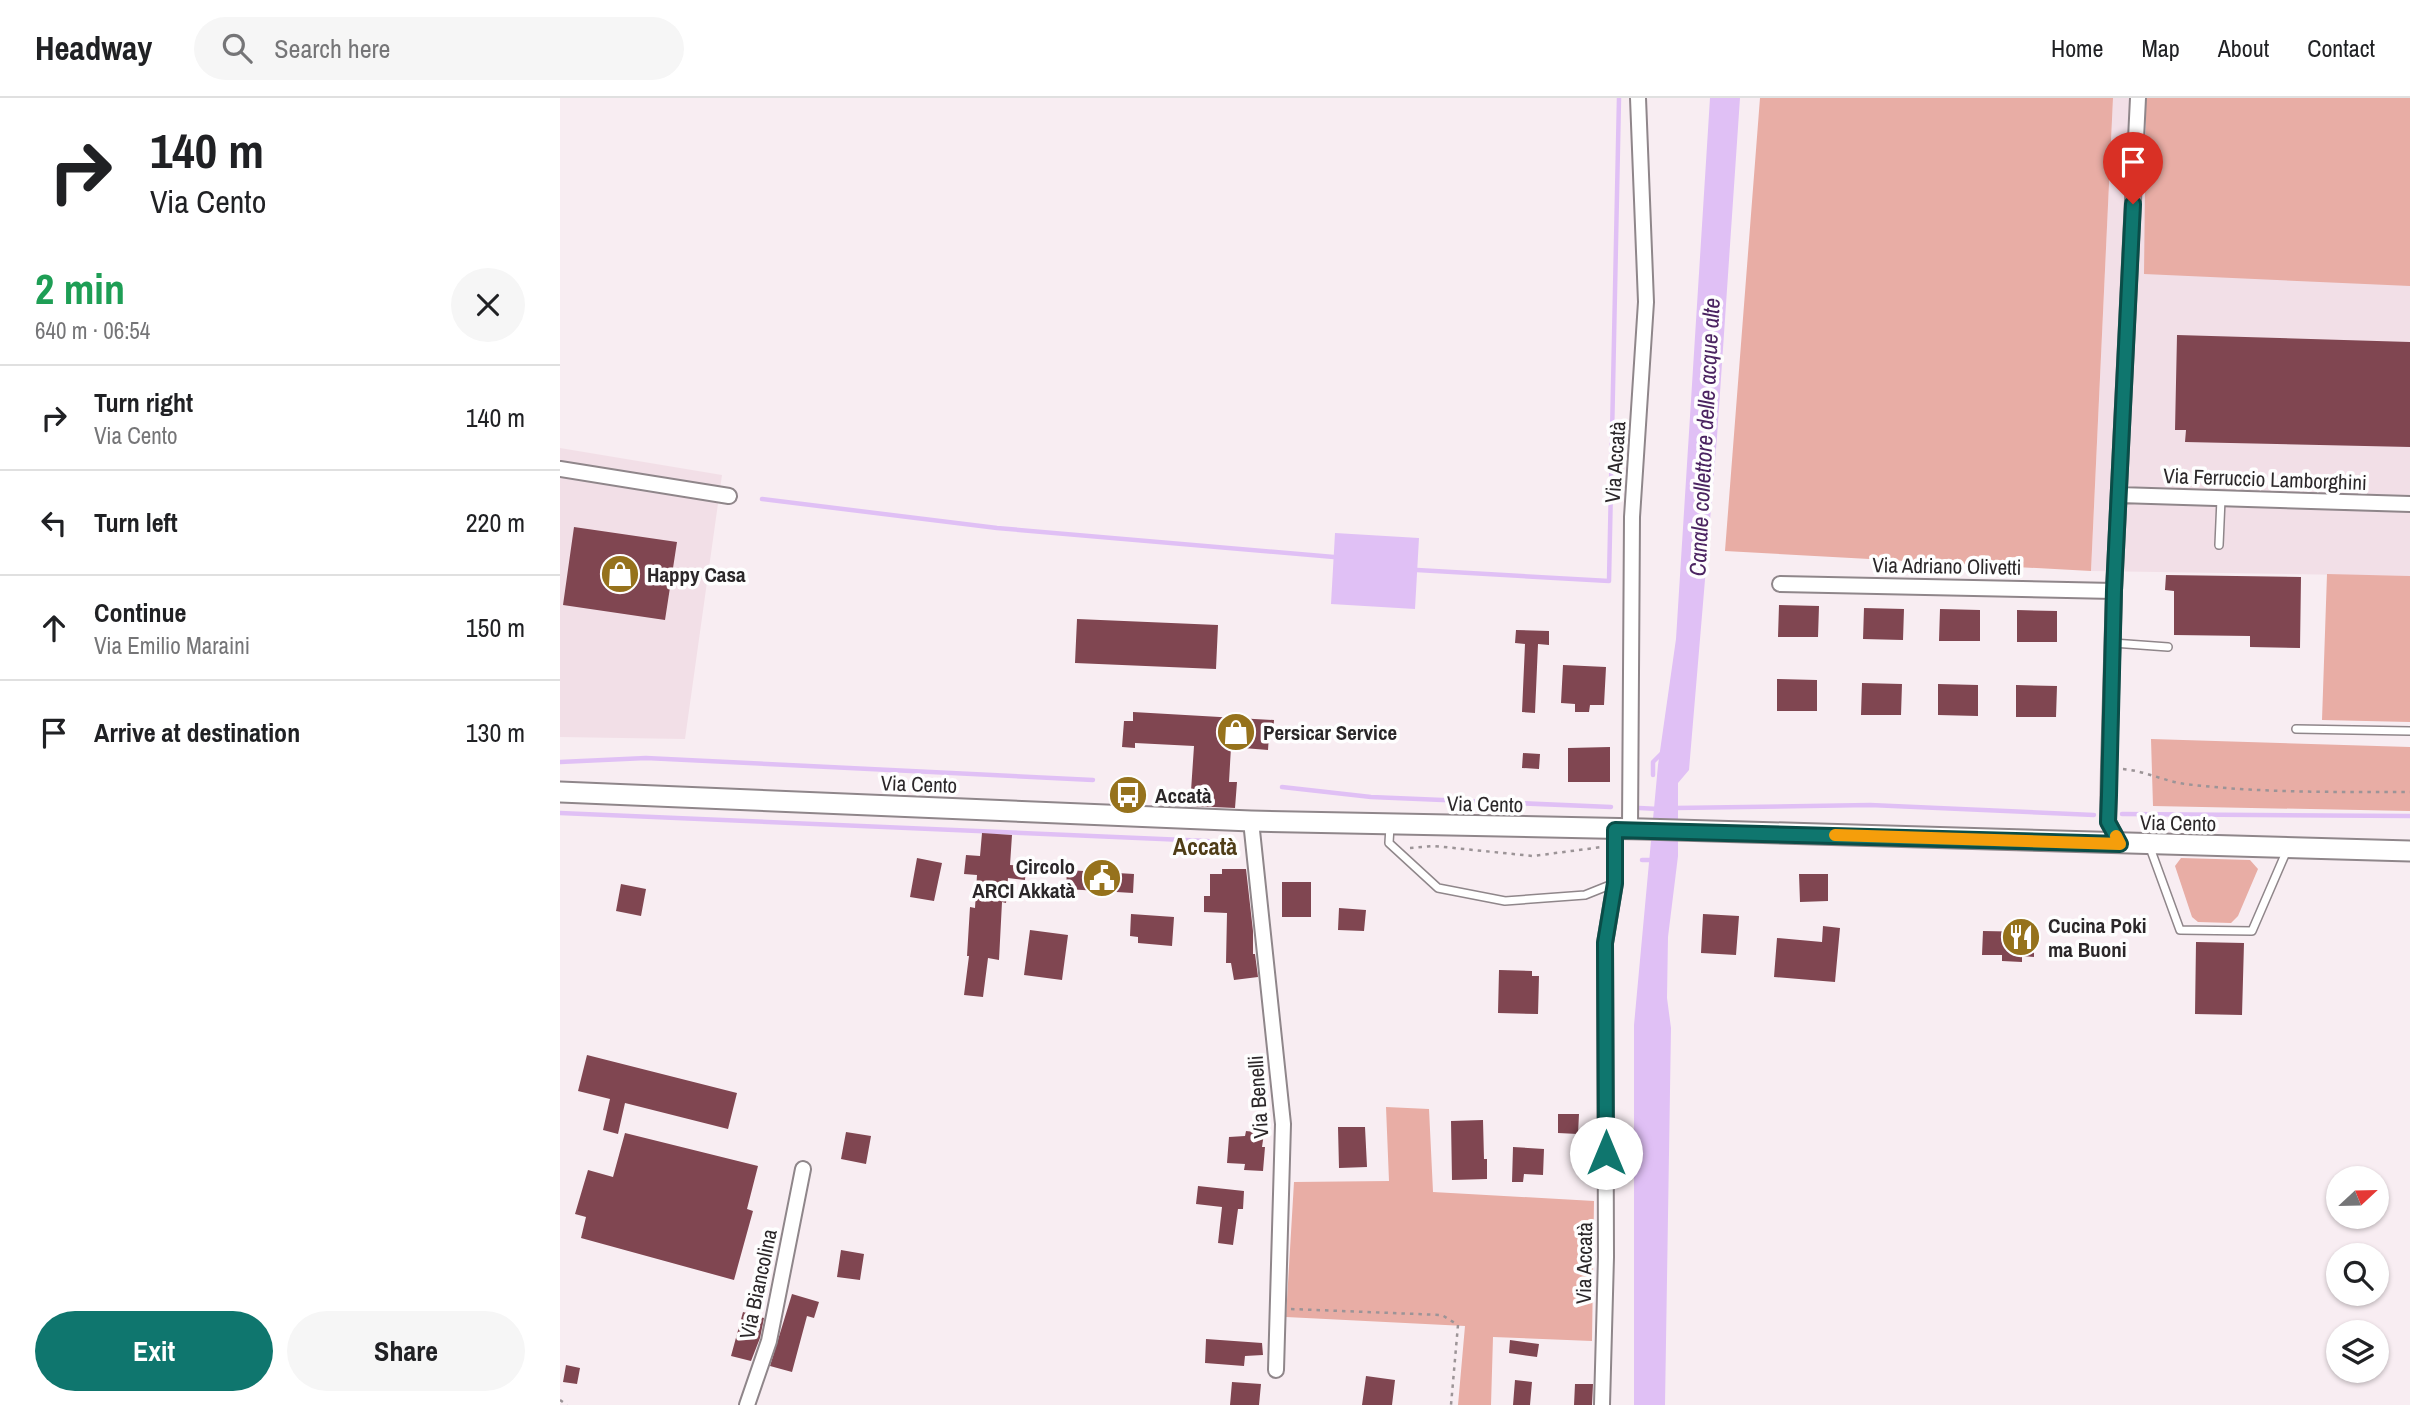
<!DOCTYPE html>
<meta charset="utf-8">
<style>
:root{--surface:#fff;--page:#f6f6f6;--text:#202124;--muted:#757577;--line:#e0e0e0;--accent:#0f766e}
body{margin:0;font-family:"Archivo Narrow",sans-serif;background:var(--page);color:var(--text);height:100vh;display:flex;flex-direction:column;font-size:26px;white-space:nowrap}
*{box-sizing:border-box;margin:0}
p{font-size:23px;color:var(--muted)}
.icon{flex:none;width:38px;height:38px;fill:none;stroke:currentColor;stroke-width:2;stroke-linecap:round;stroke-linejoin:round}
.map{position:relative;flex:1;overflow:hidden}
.details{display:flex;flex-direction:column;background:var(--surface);width:560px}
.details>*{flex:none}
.top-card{background:#fff;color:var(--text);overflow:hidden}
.needle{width:46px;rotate:68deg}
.tools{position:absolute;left:1766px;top:1068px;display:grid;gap:14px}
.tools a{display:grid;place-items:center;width:63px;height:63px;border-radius:50%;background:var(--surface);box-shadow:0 2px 5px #0004;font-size:35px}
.pin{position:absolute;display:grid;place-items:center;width:60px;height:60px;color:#fff;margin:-72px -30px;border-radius:50% 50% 50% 0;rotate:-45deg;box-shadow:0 0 7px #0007}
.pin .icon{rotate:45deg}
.me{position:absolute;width:77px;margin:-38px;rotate:0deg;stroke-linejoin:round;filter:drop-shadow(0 0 5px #0008)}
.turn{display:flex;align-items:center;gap:24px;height:147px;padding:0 35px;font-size:32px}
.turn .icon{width:91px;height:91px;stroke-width:2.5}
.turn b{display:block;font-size:49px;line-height:60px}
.round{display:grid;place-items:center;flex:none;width:74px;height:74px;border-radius:37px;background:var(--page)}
.summary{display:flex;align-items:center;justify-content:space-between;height:119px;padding:0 35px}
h1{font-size:42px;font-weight:800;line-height:52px;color:#1e9e55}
.primary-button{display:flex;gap:14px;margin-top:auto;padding:14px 35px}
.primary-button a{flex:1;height:80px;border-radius:42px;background:var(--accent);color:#fff;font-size:28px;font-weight:800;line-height:80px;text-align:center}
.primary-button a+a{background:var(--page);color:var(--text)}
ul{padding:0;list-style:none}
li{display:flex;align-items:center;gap:21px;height:105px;padding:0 35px;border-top:2px solid var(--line)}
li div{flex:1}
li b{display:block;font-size:26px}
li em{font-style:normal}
header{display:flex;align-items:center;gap:42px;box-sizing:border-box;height:98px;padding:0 35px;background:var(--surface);border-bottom:2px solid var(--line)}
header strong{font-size:33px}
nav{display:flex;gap:38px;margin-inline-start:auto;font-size:24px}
.search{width:490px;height:63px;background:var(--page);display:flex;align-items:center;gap:18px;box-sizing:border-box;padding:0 24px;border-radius:38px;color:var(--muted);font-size:26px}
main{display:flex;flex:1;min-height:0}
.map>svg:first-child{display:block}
.built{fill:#f2dfe7}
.green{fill:#e8ada5}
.water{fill:#e0c0f5}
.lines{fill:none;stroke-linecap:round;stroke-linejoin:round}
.stream{stroke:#e0c0f5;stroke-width:4.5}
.building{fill:#804651}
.lane-casing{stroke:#8f868a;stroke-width:10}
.street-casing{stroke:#8f868a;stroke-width:18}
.secondary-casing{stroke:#8f868a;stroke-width:23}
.path{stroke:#9c9497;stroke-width:2.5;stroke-dasharray:3.5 5;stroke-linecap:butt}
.lane{stroke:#fff;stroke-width:7}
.street{stroke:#fff;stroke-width:14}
.secondary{stroke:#fff;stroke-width:19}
.route-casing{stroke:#0a4d48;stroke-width:18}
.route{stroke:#0f766e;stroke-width:12}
.slow{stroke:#f59e0b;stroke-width:12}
.labels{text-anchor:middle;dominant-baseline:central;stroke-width:7;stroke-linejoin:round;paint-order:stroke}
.street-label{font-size:21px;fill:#2b2729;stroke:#fefefe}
.poi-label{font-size:21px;font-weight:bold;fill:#2b2729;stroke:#fefefe;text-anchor:start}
.water-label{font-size:23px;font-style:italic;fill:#4b2461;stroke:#fefefe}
.quarter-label{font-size:24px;font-weight:bold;fill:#4f3d17;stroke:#fefefe}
</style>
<header>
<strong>Headway</strong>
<div class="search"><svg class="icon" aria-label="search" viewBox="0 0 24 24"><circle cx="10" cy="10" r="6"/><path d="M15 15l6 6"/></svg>Search here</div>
<nav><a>Home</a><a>Map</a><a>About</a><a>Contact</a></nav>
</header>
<main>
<section class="details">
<div class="top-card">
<div class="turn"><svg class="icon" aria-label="right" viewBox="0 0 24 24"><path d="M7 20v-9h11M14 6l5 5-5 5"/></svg><div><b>140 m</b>Via Cento</div></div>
</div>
<div class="summary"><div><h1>2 min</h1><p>640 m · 06:54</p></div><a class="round"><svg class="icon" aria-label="close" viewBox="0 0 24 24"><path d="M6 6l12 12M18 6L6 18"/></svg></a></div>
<ul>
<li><svg class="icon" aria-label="right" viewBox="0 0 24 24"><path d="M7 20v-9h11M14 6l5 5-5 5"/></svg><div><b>Turn right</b><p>Via Cento</p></div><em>140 m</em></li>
<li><svg class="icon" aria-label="left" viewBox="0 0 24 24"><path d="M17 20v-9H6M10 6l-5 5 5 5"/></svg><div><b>Turn left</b></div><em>220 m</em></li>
<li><svg class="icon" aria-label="ahead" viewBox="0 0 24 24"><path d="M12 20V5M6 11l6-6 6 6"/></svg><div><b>Continue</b><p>Via Emilio Maraini</p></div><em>150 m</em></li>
<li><svg class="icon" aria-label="arrive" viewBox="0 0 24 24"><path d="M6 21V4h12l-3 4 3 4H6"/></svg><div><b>Arrive at destination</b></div><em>130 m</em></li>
</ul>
<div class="primary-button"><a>Exit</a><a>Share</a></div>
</section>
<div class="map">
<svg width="1850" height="1307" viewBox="0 0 1850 1307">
<rect width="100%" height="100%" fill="#f8edf2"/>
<path class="built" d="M1553,0H1850V478L1531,473Z
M0,350L162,377L125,641L0,639Z"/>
<path class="green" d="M1200,0H1553L1531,473L1165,453Z
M1586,0H1850V188L1584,176Z
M1767,476L1850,478V624L1762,622Z
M1591,641L1850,649V713L1593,708Z
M1621,760L1690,762L1698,771L1678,818L1671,825L1638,824L1632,819L1615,768Z
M826,1009L869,1011L873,1094L1034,1103L1032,1243L933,1239L931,1307H898L905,1228L726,1219L734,1084L829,1083Z"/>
<path class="water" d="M1150,0H1180L1157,339L1129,672L1118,685V758L1108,839L1107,900L1111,930L1105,1307H1074V927L1098,667L1116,541Z
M775,435L859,440L855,511L771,506Z"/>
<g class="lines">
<path class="stream" d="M202,401L437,430L774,459
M857,472L1049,483L1059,0
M0,664L86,660L533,682
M1093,677V664L1103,654
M722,689L811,699L1051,709
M1079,710L1099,711
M1115,710L1310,707L1534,717
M0,715L648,743
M1562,716L1850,718
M1082,762H1095"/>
</g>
<path class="building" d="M1617,237L1850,244V349L1625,344L1626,332H1615Z
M14,429L117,444L105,522L3,507Z
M1606,477L1741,479L1740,550L1690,549V538L1614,537V493L1605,492Z
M1219,507L1259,508L1258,539H1218Z
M1304,510L1344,511L1343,542L1303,541Z
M1380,511L1420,512V543H1379Z
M1457,512L1497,513V544H1457Z
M517,521L658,527L656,571L515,565Z
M956,532L989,533V547L978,546L975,615L962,614L965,546L955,545Z
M1003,567L1046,569L1044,607H1030L1029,614H1015V606L1001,605Z
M1217,581L1257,582V613H1217Z
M1302,585L1342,586L1341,617H1301Z
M1378,586L1418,587V618L1378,617Z
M1456,587L1497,588L1496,619H1456Z
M573,614L714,622L713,637H709L708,652L671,649L669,684H677L675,710L630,708L634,648L575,645V650L562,649L564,623H573Z
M1050,649V684H1008V650Z
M963,655L980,656L979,671L962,670Z
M422,735L452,737L450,767L466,768L465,782L448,780L446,805L442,804L439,862L428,860L423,899L404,897L409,858H407L410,809L415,810L417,777L404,776L406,757L420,758Z
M357,760L382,765L374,803L350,799Z
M662,771H686L693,833V856H695L698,879L674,882L671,865H666L667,815L644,814V798H650V776H662Z
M507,772L574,776L573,795L506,791Z
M1239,776H1268V803L1240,804Z
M722,784H751V819H722Z
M61,786L86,791L81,818L56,813Z
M779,810L806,812L804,833L778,832Z
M571,816L614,819L612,848L578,845V839L570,838Z
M1143,816L1179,818L1176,857L1141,855Z
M1263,828L1280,830L1275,884L1214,879L1217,840L1262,844Z
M470,832L508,837L502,882L464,877Z
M1423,833L1474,834V859L1462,858V864L1442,863V857H1422Z
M1636,844L1684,845L1682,917L1635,916Z
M939,872L972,873V878H979L978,916L938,915Z
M27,957L177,995L168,1031L65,1005L58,1036L43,1032L50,1001L18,993Z
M998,1016H1019L1018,1036L998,1035Z
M923,1022L924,1061H927V1081L892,1082L891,1023Z
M778,1029H805L807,1069L779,1070Z
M686,1033L704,1035L702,1049H705L703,1073L684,1072L685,1066L667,1065L669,1039L685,1038Z
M286,1034L311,1038L306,1066L281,1061Z
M65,1035L198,1068L187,1111L193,1113L174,1182L21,1140L26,1119L15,1116L28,1072L53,1079Z
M953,1049L984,1051L983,1077L964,1076L963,1084H952Z
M638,1088L684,1093L683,1111H678L673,1147L658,1145L662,1109L636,1106Z
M281,1152L304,1156L300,1182L277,1179Z
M232,1196L259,1204L254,1220L247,1218L232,1274L210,1268Z
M183,1214L204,1220L200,1240L191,1263L171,1258Z
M646,1241L702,1245L703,1257L685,1258L684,1268L645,1265Z
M950,1242L979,1246L977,1259L949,1255Z
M6,1267L20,1270L17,1286L3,1284Z
M806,1278L835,1282L832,1307H802Z
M955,1282L972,1284L970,1307H953Z
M672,1284L701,1286L699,1307H670Z
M1015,1286H1033L1032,1307H1014Z"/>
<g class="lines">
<g class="lane-casing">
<path id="lane" d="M1659,447L1661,401
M1553,545L1608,549
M1736,631L1850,633
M830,728L829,745L878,790L945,803L1025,797L1055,785
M1589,747L1620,832L1692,833L1727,752"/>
</g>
<g class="street-casing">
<path id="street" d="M0,371L169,398
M1559,397L1850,406
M1220,486L1554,493
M691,723L723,1026L716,1272
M1070,731L1072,419L1086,204L1078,0
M1560,746L1548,724L1549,669L1554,493L1578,0
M187,1307L209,1243L243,1071
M1042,1307L1046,1159L1045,845L1055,785V731"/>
</g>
<g class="secondary-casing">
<path id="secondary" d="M0,694L691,723L1083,731L1850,753"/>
</g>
<path class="path" d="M1563,671C1585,673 1604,683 1625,686C1700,695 1775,694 1850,694
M850,750L874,748L973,758L1042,749
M731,1211L882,1217L898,1227L891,1307
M0,1302L7,1307"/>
<use href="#lane" class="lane"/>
<use href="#street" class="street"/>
<use href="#secondary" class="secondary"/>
</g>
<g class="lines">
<g class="route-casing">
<path id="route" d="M1046,1055L1045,845L1055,785V732L1560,746L1548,724L1549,697L1554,492L1573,106"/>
</g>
<use href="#route" class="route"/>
<path class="slow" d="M1275,737L1560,746L1556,738"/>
</g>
<defs>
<g id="shop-disc" transform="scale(2.0125)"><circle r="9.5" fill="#96721c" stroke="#fefefe"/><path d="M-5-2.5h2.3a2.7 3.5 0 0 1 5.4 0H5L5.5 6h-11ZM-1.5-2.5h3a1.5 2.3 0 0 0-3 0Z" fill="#fff"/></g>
<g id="bus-disc" transform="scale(2.0125)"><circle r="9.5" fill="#96721c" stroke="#fefefe"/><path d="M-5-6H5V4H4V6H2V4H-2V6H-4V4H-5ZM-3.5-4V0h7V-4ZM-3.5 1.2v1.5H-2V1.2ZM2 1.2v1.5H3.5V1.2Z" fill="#fff"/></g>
<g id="civic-disc" transform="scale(2.0125)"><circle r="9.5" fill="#96721c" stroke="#fefefe"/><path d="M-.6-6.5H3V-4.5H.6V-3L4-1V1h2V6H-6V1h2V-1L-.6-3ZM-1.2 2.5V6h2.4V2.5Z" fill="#fff"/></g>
<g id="restaurant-disc" transform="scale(2.0125)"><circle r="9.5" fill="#96721c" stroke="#fefefe"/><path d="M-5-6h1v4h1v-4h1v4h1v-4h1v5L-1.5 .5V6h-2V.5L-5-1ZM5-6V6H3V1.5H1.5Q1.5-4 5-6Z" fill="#fff"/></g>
</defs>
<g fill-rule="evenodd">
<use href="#shop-disc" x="60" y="476"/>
<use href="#shop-disc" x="676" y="634"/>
<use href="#bus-disc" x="568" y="697"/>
<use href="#civic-disc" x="542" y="780"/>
<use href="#restaurant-disc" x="1461" y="839"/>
</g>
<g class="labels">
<g class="street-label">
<text transform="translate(1055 364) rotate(-86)">Via Accatà</text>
<text transform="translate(1705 381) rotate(2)">Via Ferruccio Lamborghini</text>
<text transform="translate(1387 468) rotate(1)">Via Adriano Olivetti</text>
<text transform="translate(359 686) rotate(2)">Via Cento</text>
<text transform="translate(925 706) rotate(1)">Via Cento</text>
<text transform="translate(1618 725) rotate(1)">Via Cento</text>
<text transform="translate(698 999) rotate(-94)">Via Benelli</text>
<text transform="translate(1024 1165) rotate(-89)">Via Accatà</text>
<text transform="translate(198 1186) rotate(-78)">Via Biancolina</text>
</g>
<g class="poi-label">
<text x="87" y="476">Happy Casa</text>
<text x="703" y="634">Persicar Service</text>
<text x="595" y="697">Accatà</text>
<text x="515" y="768" text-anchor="end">Circolo<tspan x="515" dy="24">ARCI Akkatà</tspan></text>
<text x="1488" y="827">Cucina Poki<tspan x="1488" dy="24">ma Buoni</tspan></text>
</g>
<g class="water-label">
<text transform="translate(1144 339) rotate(-87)">Canale collettore delle acque alte</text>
</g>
<g class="quarter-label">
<text x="645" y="748">Accatà</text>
</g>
</g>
</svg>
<div class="tools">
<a><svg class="needle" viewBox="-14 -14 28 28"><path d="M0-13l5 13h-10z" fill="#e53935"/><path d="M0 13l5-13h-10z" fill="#757577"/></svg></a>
<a><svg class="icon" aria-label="search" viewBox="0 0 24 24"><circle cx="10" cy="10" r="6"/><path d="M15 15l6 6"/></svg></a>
<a><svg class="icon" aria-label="layers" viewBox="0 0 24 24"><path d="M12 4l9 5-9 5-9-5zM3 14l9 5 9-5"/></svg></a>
</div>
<div class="pin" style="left:1573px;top:106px;background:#d93025"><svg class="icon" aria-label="arrive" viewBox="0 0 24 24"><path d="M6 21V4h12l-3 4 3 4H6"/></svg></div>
<svg class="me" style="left:1046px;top:1055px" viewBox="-20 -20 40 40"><circle r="19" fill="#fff"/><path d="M0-13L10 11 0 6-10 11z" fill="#0f766e"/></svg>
</div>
</main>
